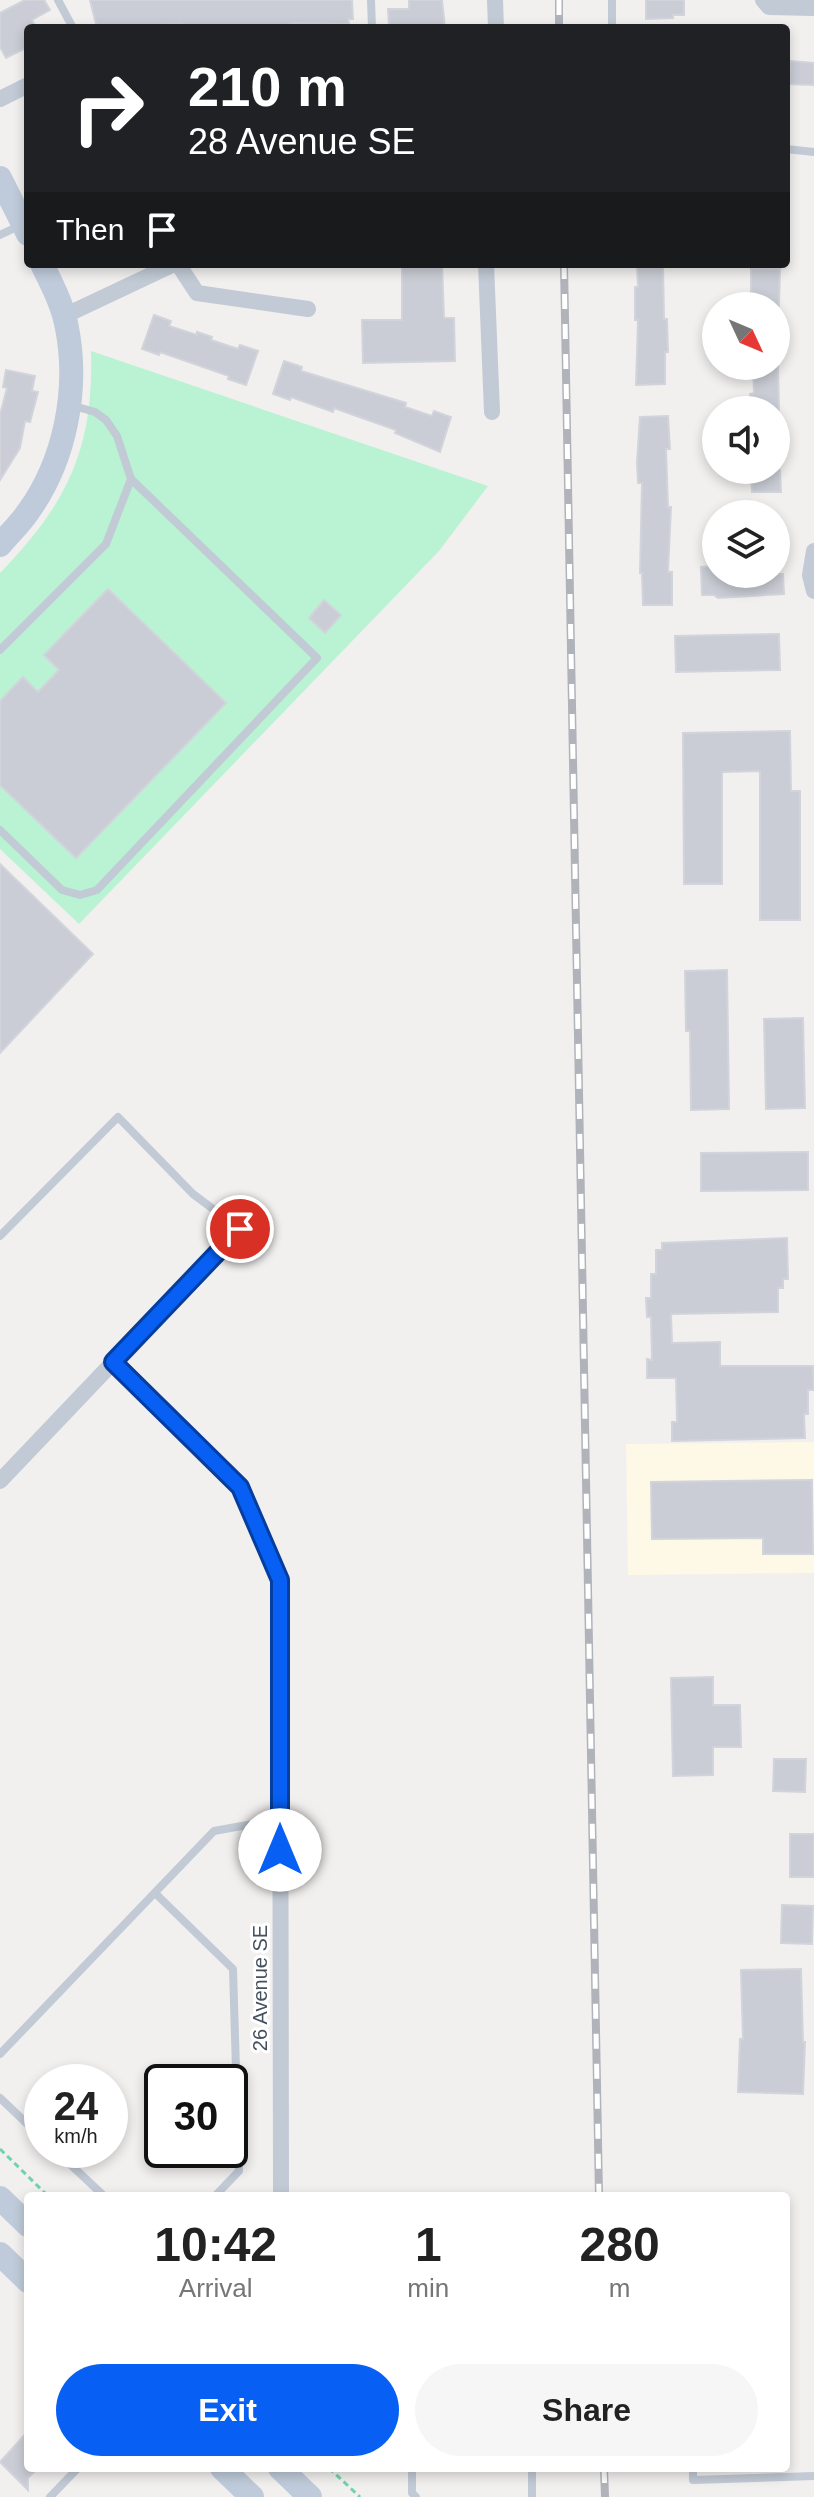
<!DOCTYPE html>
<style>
:root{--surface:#fff;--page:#f6f6f6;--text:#222;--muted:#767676;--accent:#0760f3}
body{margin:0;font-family:Helvetica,sans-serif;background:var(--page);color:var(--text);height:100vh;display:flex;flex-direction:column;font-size:30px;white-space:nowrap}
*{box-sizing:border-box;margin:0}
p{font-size:26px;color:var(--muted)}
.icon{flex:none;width:44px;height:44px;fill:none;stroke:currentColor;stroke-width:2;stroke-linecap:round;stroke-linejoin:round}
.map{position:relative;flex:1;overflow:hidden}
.sheet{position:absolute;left:24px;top:2192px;width:766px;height:280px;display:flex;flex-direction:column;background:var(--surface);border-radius:8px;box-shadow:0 4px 12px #0003}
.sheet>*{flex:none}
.hud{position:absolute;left:24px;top:24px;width:766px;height:244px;border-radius:8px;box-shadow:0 4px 12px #0003;background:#202124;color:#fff;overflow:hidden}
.needle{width:52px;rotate:134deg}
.controls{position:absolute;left:702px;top:292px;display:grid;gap:16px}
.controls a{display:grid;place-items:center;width:88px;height:88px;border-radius:50%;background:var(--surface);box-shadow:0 4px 12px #0003;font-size:40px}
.speed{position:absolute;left:24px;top:2064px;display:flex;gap:16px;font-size:40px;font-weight:700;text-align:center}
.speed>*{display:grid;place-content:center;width:104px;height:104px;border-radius:50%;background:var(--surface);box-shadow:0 4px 12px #0003;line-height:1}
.speed small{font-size:20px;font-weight:400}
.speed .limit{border:4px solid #111;border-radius:12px;background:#fff;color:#111}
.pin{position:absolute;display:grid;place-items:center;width:68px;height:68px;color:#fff;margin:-34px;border:4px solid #fff;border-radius:50%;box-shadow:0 2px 8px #0007}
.me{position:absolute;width:88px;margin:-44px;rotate:0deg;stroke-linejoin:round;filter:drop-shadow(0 0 6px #0008)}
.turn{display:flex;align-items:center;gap:28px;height:168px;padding:0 32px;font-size:36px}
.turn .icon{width:104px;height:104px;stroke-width:2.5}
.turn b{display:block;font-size:56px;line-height:68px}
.then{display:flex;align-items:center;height:76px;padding:0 32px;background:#0003;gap:16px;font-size:30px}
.eta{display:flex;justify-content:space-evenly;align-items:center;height:136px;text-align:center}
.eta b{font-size:48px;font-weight:700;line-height:56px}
.button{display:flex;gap:16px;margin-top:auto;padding:16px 32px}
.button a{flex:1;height:92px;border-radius:48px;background:var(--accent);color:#fff;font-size:32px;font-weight:700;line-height:92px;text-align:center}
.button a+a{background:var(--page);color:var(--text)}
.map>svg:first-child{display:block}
.commercial{fill:#fef8e6}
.green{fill:#b9f3d3}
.building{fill:#cacdd5;stroke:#d2d4db;stroke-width:2}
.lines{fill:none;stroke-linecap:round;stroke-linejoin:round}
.path{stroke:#6dd5a8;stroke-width:3;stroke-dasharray:6 4;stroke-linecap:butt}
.lane{stroke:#c1cad5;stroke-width:8}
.street{stroke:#c1cad5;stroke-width:16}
.secondary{stroke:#bfcbda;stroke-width:24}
.rail-casing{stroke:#b0b3ba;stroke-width:8}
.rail{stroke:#fff;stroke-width:5;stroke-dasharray:15;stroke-linecap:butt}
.route-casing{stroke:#053e9e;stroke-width:20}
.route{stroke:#0760f3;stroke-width:14}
.labels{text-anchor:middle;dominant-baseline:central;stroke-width:6;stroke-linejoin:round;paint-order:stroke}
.street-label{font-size:20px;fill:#45515e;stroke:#fff}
</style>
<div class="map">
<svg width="814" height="2497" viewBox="0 0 814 2497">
<rect width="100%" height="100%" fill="#f2efef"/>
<path class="commercial" d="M814,1442V1573L628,1575L626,1444Z"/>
<path class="green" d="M91,351L488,486L439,551L79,924L0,849V573C67,504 94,449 91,351Z"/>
<path class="building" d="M25,0H44L50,10L32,20L36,28H28V47L6,58L0,47V13Z
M90,0H352L353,19H348L349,24L293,23L283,27L181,28V24L97,28Z
M409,0H442L445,28L389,27L388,9H409Z
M646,0H684V15H673V18L646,19Z
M790,61L814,63V85L789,84Z
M402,264H442L444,318H454L455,361L363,363L362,320H402Z
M637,264H663L664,319H667L668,352H665V384L636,385L638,320H635V287H638Z
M751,269H780L779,306H751Z
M154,315L171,321L169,326L197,335V332L212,337L211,340L238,349L240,345L258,351L246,385L228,379L229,376L160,352L159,355L142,349Z
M284,361L302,367L301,371L406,403L405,407L432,416L434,411L451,417L440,452L395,433L396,430L334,408L333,412L291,397L290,400L273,394Z
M753,366H778L779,410H751L750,394L754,393Z
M6,370L35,376L32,391L38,392L30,422L25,421L20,448L0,480V415L7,388L3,387Z
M668,416L670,449H666L668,507H671L668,572H672V605H643L642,573H640L642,483H638L637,462L640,417Z
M751,470H780L781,492H752Z
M716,566V574H783L784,594L718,598L714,595H702L701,567Z
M108,589L226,703L76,858L0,785V701L23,677L38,692L59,670L44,655Z
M324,600L341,615L325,633L309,618Z
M779,634L780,670L676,672L675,636Z
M790,731L791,791H800V920H760V771L722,772V884H684L683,733Z
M0,864L93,954L0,1053Z
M727,970L729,1109L691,1110L690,1031H686L685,971Z
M803,1018L805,1108L766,1109L764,1019Z
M808,1152V1190L701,1191V1153Z
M787,1238L788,1279H783V1288H778V1312L671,1314L672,1343L720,1342V1366H813L814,1390H808V1414H804L805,1438L672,1441V1422H677L676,1378H647V1359L652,1360L651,1317H647L646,1298H651V1274H656V1250H662V1243Z
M812,1480L813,1554H763V1538L652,1539L651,1482Z
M713,1677V1705H740L741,1747H713V1775L673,1776L671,1678Z
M774,1759H806L805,1792L773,1791Z
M790,1834H814V1877H790Z
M782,1905L813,1906L812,1944L781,1943Z
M801,1969L803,2042H805L803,2094L738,2092L740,2039H743L741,1970Z
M28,2431V2468H38L28,2478V2490L0,2462Z"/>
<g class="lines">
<path class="path" d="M0,2149L48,2196
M329,2468L360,2497"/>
<path class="lane" d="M58,0L73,28
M371,0L372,28
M612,0V28
M786,149L814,152
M0,235L19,226
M0,650L106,544L131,479
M0,830L62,890L80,895L97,890L317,658L131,479L117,436L106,420L95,412L74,406
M0,1236L118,1117L193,1194L240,1229
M155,1893L233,1969L239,2171L215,2196
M0,2054L214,1831L280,1819
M0,2098L42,2138
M55,2150L104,2196
M412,2468V2493L416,2497
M532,2468V2497
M693,2468V2480L814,2476
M50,2497L78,2468"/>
<path class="street" d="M495,0L496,28
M763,0L769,7L814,8
M0,99L28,85
M178,264L197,293L308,309
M486,264L492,412
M64,316L174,264
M814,551L810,575L814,591
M113,1362L240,1487L280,1580L281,2196
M0,1481L240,1229"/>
<path class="secondary" d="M0,178L28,234
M0,545C9,534 20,524 28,512C65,461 79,390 67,328C63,305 52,285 42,264
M0,2198L28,2225
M0,2254L28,2281
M222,2468L252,2497
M280,2468L310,2497"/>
<g class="rail-casing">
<path id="rail" d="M559,0V28
M564,264L599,2196
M604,2468L605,2497"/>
</g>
<use href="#rail" class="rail"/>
</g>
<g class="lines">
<g class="route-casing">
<path id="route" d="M240,1229L113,1362L240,1487L280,1580V1850"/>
</g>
<use href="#route" class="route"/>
</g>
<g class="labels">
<g class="street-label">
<text transform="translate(260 1988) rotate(-90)">26 Avenue SE</text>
</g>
</g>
</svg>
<div class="controls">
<a><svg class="needle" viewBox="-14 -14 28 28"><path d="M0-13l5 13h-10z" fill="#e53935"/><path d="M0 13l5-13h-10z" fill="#767676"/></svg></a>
<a><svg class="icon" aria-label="sound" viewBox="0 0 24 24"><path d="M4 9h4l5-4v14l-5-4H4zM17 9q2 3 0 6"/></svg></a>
<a><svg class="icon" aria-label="layers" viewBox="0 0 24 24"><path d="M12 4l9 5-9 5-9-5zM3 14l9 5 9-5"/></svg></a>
</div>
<div class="speed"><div>24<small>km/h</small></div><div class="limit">30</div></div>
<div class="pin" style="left:240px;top:1229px;background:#d93025"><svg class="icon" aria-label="arrive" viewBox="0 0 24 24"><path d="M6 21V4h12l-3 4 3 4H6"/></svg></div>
<svg class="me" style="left:280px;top:1850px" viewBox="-20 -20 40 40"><circle r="19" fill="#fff"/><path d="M0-13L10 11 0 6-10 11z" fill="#0760f3"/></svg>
<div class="hud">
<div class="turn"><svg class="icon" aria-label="right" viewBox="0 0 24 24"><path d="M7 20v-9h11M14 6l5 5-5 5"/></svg><div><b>210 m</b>28 Avenue SE</div></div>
<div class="then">Then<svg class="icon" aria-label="arrive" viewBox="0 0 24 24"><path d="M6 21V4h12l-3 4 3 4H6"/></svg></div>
</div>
<section class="sheet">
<div class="eta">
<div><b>10:42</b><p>Arrival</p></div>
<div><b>1</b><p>min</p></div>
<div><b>280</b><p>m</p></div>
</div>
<div class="button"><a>Exit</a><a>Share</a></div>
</section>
</div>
